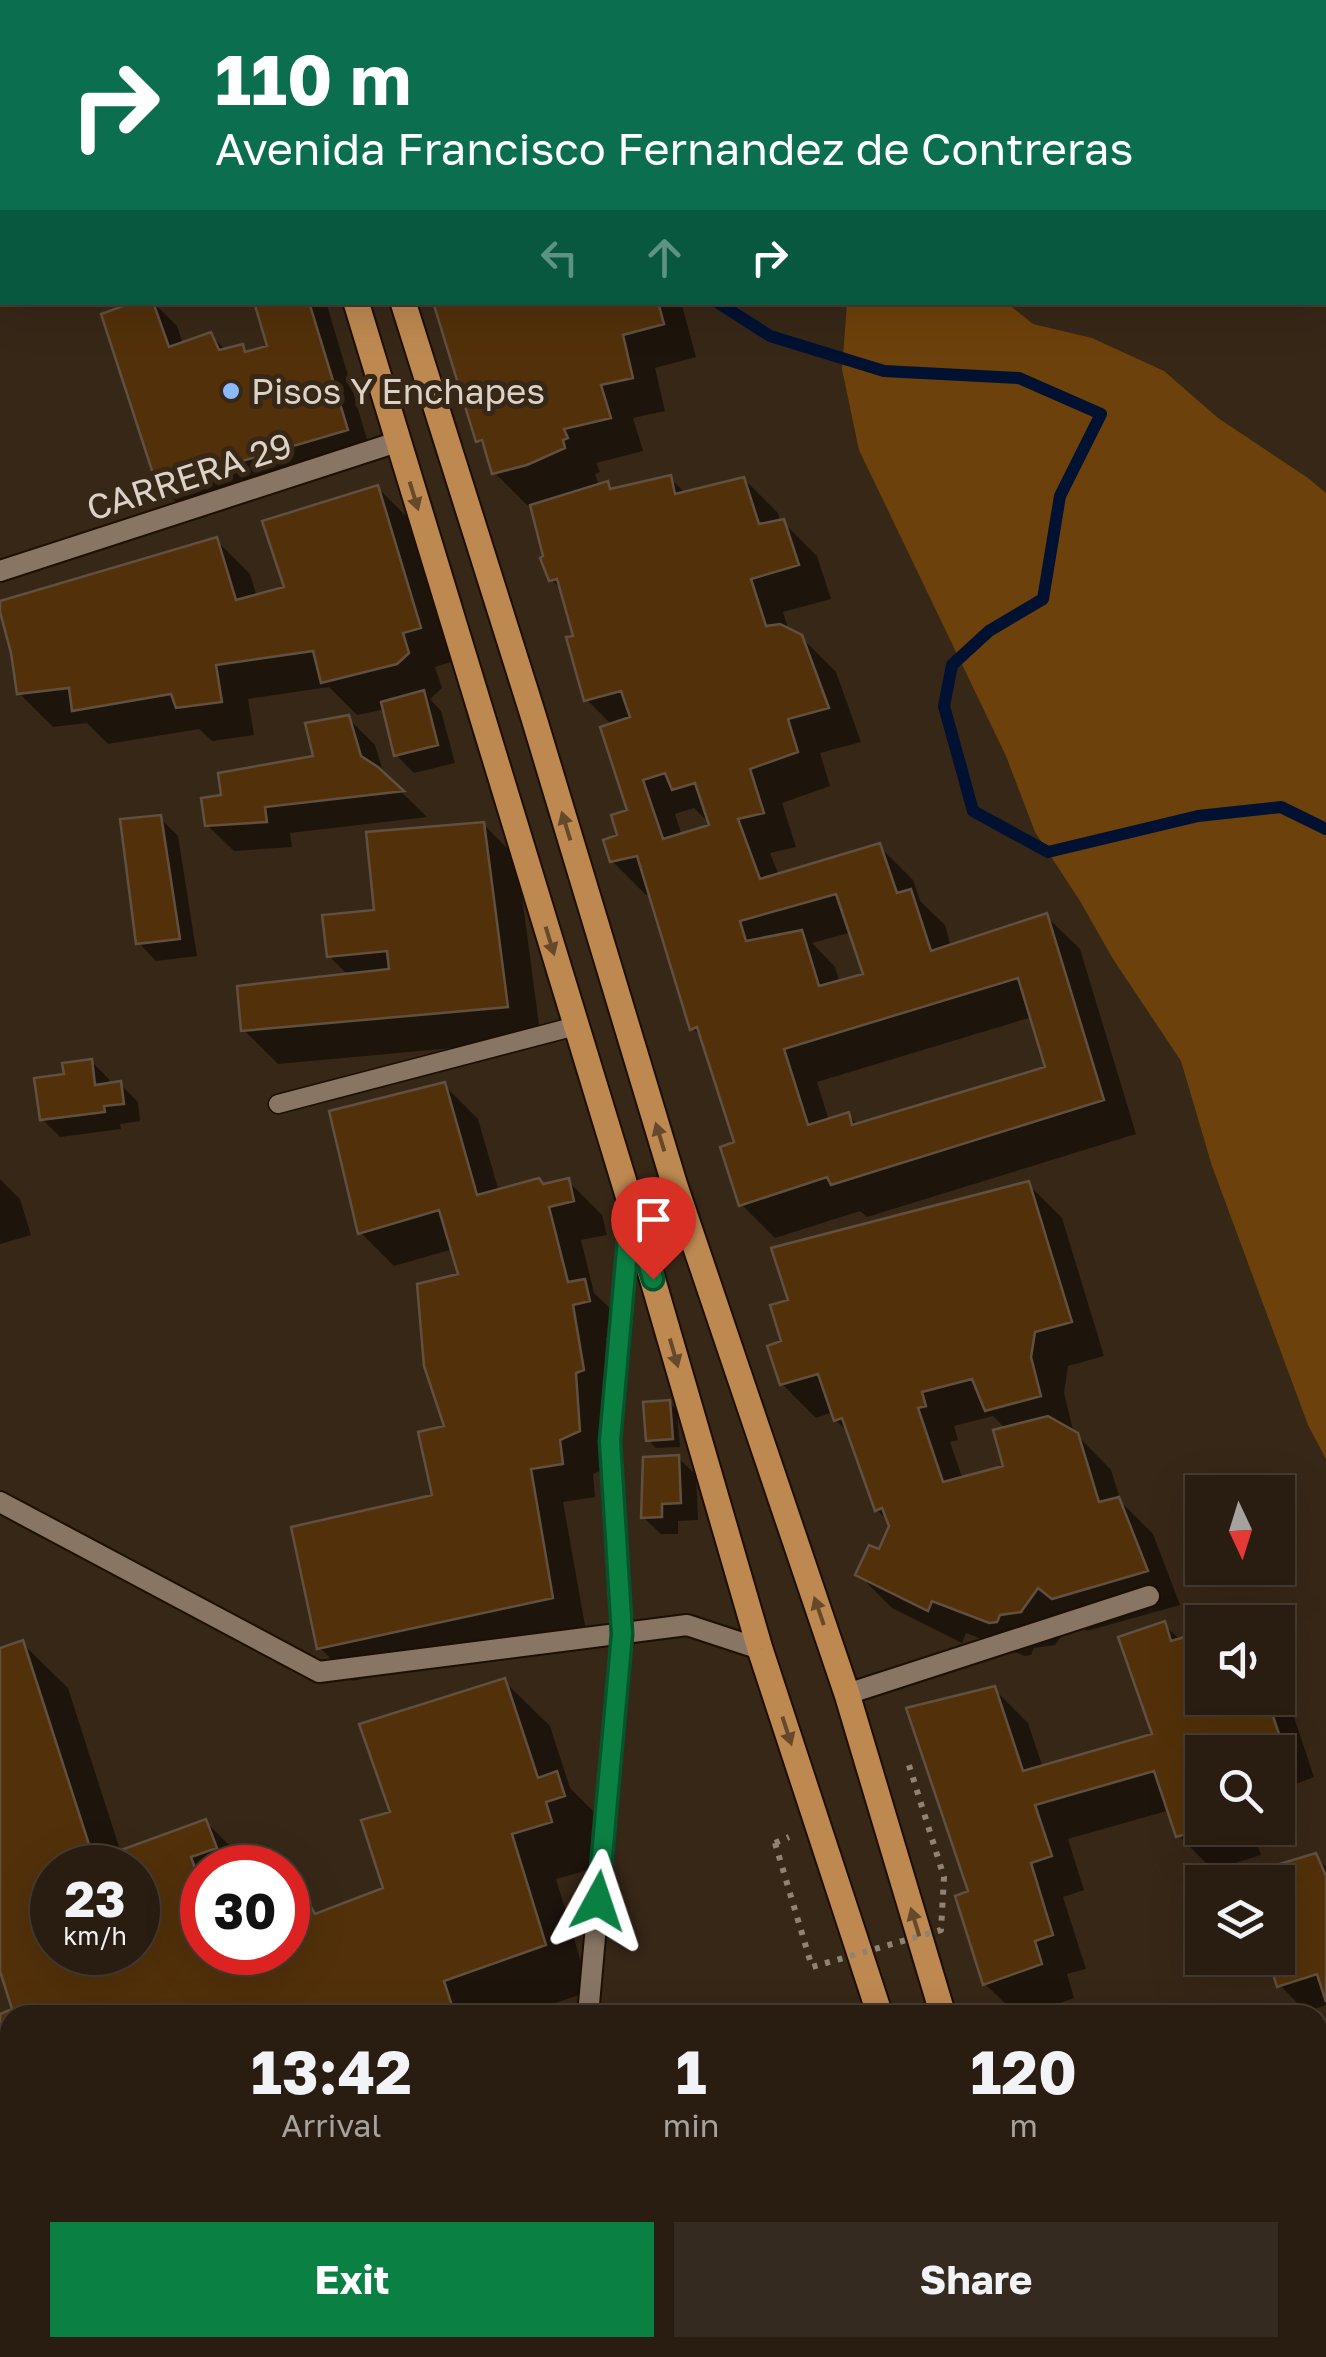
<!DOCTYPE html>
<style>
:root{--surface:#291d11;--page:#352a1f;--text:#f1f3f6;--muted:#a5a29f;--line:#453b31;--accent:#0b8043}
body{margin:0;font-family:"Golos Text",sans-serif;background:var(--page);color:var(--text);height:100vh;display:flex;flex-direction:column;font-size:38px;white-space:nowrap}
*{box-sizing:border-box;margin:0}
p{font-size:32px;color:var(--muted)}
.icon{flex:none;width:55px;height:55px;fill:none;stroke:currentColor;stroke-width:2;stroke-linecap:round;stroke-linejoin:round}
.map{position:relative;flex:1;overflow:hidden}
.details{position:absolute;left:0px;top:2005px;width:1328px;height:352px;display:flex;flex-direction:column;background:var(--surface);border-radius:30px 30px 0 0;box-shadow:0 10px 40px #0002,0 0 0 2px var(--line)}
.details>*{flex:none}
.banner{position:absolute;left:0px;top:0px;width:1328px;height:305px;box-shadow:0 10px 40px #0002,0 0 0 2px var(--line);background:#0b6e4f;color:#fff;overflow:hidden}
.needle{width:65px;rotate:176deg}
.buttons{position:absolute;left:1185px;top:1475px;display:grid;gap:20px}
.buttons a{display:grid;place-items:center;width:110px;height:110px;border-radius:0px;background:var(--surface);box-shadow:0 10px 40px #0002,0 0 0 2px var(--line);font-size:50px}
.speed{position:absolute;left:30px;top:1845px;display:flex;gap:20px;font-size:50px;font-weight:700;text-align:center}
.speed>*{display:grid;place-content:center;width:130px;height:130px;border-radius:50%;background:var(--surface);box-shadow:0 10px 40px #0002,0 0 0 2px var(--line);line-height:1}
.speed small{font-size:25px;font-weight:400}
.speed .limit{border:15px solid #d22;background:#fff;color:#111}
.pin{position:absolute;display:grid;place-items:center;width:85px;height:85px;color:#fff;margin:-102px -42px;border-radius:50% 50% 50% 0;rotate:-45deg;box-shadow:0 0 10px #0007}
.pin .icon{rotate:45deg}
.me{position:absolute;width:110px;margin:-55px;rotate:5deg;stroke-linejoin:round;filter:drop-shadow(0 0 8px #0008)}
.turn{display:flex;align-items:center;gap:35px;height:210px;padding:0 50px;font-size:45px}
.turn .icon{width:130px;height:130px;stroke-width:2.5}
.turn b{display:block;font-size:70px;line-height:85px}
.lanes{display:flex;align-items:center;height:95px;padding:0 50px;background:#0003;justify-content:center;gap:50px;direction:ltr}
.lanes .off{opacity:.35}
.eta{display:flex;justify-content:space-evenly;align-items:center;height:170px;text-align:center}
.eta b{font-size:60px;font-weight:700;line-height:70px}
.primary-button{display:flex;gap:20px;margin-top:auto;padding:20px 50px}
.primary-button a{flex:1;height:115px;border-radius:0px;background:var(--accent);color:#fff;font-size:40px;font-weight:700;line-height:115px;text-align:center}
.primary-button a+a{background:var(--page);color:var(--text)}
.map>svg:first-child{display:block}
.green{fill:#6d410b}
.shadow{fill:#0007;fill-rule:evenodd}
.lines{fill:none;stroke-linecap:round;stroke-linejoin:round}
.stream{stroke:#001131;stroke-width:12}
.building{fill:#52310a;stroke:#61503f;stroke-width:2.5;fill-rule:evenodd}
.lane-casing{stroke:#1d0f03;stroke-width:21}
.street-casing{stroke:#1d0f03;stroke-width:24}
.primary-casing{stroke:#1d0f03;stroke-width:29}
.path{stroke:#8f8376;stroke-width:6;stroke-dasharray:5 8;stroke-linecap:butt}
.lane{stroke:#887564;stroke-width:18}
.street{stroke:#887564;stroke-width:20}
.primary{stroke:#be8951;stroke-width:25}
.path-bridge{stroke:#8f8376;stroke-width:6;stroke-dasharray:5 8;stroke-linecap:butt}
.oneway{fill:#66492b}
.route-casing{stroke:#07532c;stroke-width:25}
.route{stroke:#0b8043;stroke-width:18}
.poi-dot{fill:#8cb9fc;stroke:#372717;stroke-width:4}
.labels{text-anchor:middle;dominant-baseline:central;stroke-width:10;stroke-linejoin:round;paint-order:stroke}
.poi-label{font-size:35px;fill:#dcd2c8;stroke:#372717;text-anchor:start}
.street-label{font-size:35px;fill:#dcd2c8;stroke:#372717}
</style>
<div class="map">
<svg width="1326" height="2357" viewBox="0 0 1326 2357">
<rect width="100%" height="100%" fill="#372717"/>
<path class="green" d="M670,0H1133L1130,2H671Z
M847,303H1007L1033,324L1092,338L1164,371L1218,418L1308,478L1326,493V1459L1308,1425L1212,1166L1181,1061L1113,959L1080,901L1035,832L1006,756L859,450L842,369Z"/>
<path class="shadow" d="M63,0H182L184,2H54Z
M360,0H549L551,2H361Z
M0,76H2V197L0,198Z
M142,302H153L177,326L183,344L210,334L226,351L242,347L248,353L270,348L256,302H326L372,456L185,511L159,484Z
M435,302H681L696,357L655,368L665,411L633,418L643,451L596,463L600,472L595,474L599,486L608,484L615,491L670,478L686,494L744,479L778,513L780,522H783L817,556L831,599L783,612L789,631L801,637L836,672L861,742L820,753L830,786L782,803L796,847L770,853L779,876L879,846L913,880L920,901L945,925L951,947L1046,916L1080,949L1136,1134L867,1217L860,1211L775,1238L741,1204L737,1144L704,1039L693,1029L651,894L646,895L612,861L631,812L612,725L587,700L576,637L564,592L551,579L533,505L528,506L494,472L487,449L479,441ZM694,808L713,827L682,836L675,814ZM852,932L866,976L840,983L835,967L812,943ZM1032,1017L1048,1068L859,1126L848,1115L829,1121L817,1082Z
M377,487L411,521L454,661L435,667L442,688L430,699L441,711L455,763L414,773L396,755L385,709L357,715L329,687L248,699L254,735L212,741L199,729L108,744L87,723L53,727L19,693L216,540L250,574L257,597L287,589Z
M348,718L375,745L384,775L427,817L290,833L292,847L234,851L207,825L224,797L316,758Z
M160,818L178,836L197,956L156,961L139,943Z
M483,824L517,858L541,1040L278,1064L244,1030L349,976L329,956L376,912Z
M91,1061L109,1079L110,1085L120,1084L138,1102L140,1121L120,1124L121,1129L60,1137L42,1119L67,1076Z
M444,1085L478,1119L499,1192L568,1181L602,1215L607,1235L581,1240L594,1293L618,1316L623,1335L606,1338L617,1404L613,1465L593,1474L595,1497L563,1502L586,1631L353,1681L319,1647L435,1497L447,1428L462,1276L453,1249L394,1266L360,1232Z
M0,1179L20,1199L31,1235L0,1244Z
M1028,1184L1062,1218L1104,1356L1068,1366L1064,1393L1073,1430L1069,1431L1077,1435L1111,1470L1121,1502L1153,1534L1180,1605L1087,1631L1073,1620L1055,1645L1034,1648L1031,1655L1025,1656L966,1633L962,1643L892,1608L858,1574L880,1552L890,1523L877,1510L850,1434L836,1420L833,1412L816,1418L782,1384L784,1342L792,1302ZM993,1416L1006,1429V1468L963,1480L950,1442L958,1440L954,1426Z
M669,1402L677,1411L680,1447L656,1448L648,1440Z
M678,1458L696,1475L698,1520L678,1521V1534H661L643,1517Z
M1164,1624L1181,1641L1202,1635V1698H1278V1669L1314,1777L1278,1791V1752H1202V1828H1252L1261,1855L1213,1870L1179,1836L1170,1810L1068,1839L1084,1890L1063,1897L1086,1969L1067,1974L1074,1998L1027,2015H1017L985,1984L971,1893L994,1689L1028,1723L1043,1768L1155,1735Z
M22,1643L68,1688L121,1853L206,1822L252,1868H202V1952H288V1918L310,1910L316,1916L387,1889L393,1813L504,1681L550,1726L570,1788L602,1820L609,1842L590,1848L596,1868L556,1879L590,1991L521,2015H10V2060L0,2030V2017L15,2011L0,1963V1651ZM52,1868H138V1952H52Z
M1315,1856L1326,1867V2005L1306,2012L1280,1985L1270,1958H1278V1882H1245L1244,1878Z
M118,2348H238L209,2357H127Z
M757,2348H962L965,2357H760Z
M1077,2348H1192L1194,2357H1080Z"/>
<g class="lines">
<path class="stream" d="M992,2L995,0
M717,302L770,336L884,371L1019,378L1101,414L1060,496L1043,599L989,631L952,665L944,706L973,811L1048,852L1198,816L1281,807L1326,829"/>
</g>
<path class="building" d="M54,0H130V2H46Z
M357,0H549L550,2H358Z
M2,73V155H0V74Z
M134,302H153L169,347L211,332L219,350L243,344L245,352L267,346L254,302H309L348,430L157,486L101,314Z
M433,302H658L664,324L623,335L633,378L601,385L611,418L564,429L568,438L563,440L565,448L527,465L492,474L482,440L476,442Z
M671,475L675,494L744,477L759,524L784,519L799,565L751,579L766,626L780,624L802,635L829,708L788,719L798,752L750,769L764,813L738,819L760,879L880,843L897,893L911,889L931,951L1047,913L1104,1100L831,1185L827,1177L739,1206L720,1147L734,1142L697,1027L690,1030L637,856L610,862L603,840L617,835L611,815L627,810L600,727L630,717L621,691L584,701L566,637L573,636L557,579L549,581L540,558L543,556L530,505L608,481L610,489ZM665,773L672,790L695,783L709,825L663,839L643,780ZM836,894L863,974L819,986L802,930L746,941L740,921ZM1018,978L1045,1067L852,1125L849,1112L808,1125L784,1049Z
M378,485L421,628L403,633L409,653L397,664L321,683L313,651L216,665L222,702L176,708L171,694L72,711L69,688L17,694L11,653L0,612V601L217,537L236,600L284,587L262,521Z
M424,690L438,745L394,756L381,702Z
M349,715L361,756L378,767L404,791L265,807L267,822L205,826L201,798L221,795L218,773L313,756L305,723Z
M161,815L180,939L136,944L120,819Z
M484,822L508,1007L241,1031L237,986L389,969L387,951L327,957L322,915L374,910L366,832Z
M92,1059L95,1085L121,1081L124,1104L104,1106L105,1112L40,1120L34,1078L64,1074L62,1063Z
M445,1082L477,1195L539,1178L543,1184L569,1178L574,1201L549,1207L568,1282L585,1279L590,1301L573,1305L584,1370L576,1373L580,1431L560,1440L563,1464L531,1469L553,1598L317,1649L291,1527L432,1495L418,1432L444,1426L424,1366L417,1284L458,1274L439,1210L358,1234L329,1111Z
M1029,1181L1072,1322L1035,1332L1031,1357L1041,1396L985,1411L972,1379L922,1392L926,1406L918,1408L943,1482L1003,1466L993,1430L1048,1416L1078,1433L1099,1502L1119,1497L1148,1571L1052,1599L1038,1588L1021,1612L1000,1615L997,1622L989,1623L932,1601L928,1611L855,1575L869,1545L879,1549L889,1526L882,1508L875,1511L842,1418L834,1421L818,1374L780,1385L767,1346L781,1341L770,1305L788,1300L771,1248Z
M670,1400L673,1439L646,1441L643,1402Z
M679,1455L681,1503L662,1504V1517L641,1518L643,1457Z
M1165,1621L1171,1641L1202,1632V1698H1267L1282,1743L1257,1752H1202V1828H1208L1176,1837L1154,1771L1035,1805L1052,1856L1031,1863L1053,1935L1035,1941L1042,1964L983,1985L955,1896L968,1891L906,1708L995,1686L1023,1771L1152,1734L1118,1637Z
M23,1640L94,1860L206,1819L217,1848L191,1857L202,1887V1952H288V1915L311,1907L315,1914L383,1888L361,1820L390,1812L359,1724L505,1678L538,1778L557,1771L565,1796L546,1802L552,1822L512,1834L546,1945L444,1981L455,2015H10V2068L0,2038V2014L12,2009L0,1971V1648ZM52,1868H138V1952H52Z
M1316,1853L1326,1876V2002L1317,1974L1277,1987L1268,1958H1278V1882H1243L1240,1876Z
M1326,2148V2213L1318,2189V2151Z
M753,2348H940L943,2357H756Z
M1074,2348H1169L1172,2357H1077Z"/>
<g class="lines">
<g class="lane-casing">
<path id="lane" d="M278,1104L576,1026"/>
</g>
<g class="street-casing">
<path id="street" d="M0,571L397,442
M0,1502L319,1672L687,1625L760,1649
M847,1694L1149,1596
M588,2015L622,1634L610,1441L631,1212
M0,2116L10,2146
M77,2348L80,2357
M109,2357L142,2348"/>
</g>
<g class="primary-casing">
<path id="primary" d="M251,0L252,2
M304,0V2
M356,302L631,1205L760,1649L880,2015
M403,302L533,715L675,1186L847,1694L943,2015
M978,2348L981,2357
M1044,2348L1047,2357"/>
</g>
<path class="path" d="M775,1843L789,1837"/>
<use href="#lane" class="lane"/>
<use href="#street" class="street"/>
<use href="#primary" class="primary"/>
<path class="path-bridge" d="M775,1843L812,1967L941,1930L944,1877L908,1762"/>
</g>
<defs><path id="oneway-solid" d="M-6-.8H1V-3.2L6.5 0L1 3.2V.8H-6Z" transform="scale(2.5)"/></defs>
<g class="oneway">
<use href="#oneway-solid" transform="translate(414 496) rotate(73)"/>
<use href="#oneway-solid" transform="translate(566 826) rotate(-107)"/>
<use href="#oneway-solid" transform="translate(550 941) rotate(73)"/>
<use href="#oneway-solid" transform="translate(660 1137) rotate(-107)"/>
<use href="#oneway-solid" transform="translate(674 1353) rotate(74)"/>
<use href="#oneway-solid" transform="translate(819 1611) rotate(-109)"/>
<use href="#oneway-solid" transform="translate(787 1731) rotate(72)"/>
<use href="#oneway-solid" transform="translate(915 1922) rotate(-107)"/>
</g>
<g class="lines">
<g class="route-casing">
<path id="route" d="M598,1901L622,1634L610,1441L631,1205L653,1279"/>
</g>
<use href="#route" class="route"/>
</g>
<circle class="poi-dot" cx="231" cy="391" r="10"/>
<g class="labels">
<g class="poi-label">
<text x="251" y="391">Pisos Y Enchapes</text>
</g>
<g class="street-label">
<text transform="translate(189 476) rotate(-18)">CARRERA 29</text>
</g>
</g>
</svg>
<div class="buttons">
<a><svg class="needle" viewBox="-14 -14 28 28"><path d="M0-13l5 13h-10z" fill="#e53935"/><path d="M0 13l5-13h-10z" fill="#a5a29f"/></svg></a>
<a><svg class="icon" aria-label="sound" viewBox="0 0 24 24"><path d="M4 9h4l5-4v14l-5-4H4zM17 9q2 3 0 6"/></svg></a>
<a><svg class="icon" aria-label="search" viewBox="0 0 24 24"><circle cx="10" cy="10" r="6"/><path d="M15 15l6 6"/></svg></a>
<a><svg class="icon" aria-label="layers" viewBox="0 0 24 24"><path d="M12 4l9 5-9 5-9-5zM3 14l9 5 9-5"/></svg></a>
</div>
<div class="speed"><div>23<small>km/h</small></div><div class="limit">30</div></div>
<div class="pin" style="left:653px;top:1279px;background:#d93025"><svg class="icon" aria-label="arrive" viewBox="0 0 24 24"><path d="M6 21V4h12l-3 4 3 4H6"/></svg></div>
<svg class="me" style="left:598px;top:1901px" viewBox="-20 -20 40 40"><path d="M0-17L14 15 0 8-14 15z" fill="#0b8043" stroke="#fff" stroke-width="4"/></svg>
<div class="banner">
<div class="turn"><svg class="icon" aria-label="right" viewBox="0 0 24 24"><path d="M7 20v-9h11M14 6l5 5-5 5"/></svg><div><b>110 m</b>Avenida Francisco Fernandez de Contreras</div></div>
<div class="lanes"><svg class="icon off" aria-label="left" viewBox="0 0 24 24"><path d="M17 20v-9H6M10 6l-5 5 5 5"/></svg><svg class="icon off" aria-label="ahead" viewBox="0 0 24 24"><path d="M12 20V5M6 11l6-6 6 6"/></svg><svg class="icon" aria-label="right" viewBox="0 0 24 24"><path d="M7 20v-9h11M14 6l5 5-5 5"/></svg></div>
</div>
<section class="details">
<div class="eta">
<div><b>13:42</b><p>Arrival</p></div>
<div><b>1</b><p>min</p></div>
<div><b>120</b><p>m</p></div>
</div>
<div class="primary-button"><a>Exit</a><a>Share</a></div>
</section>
</div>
